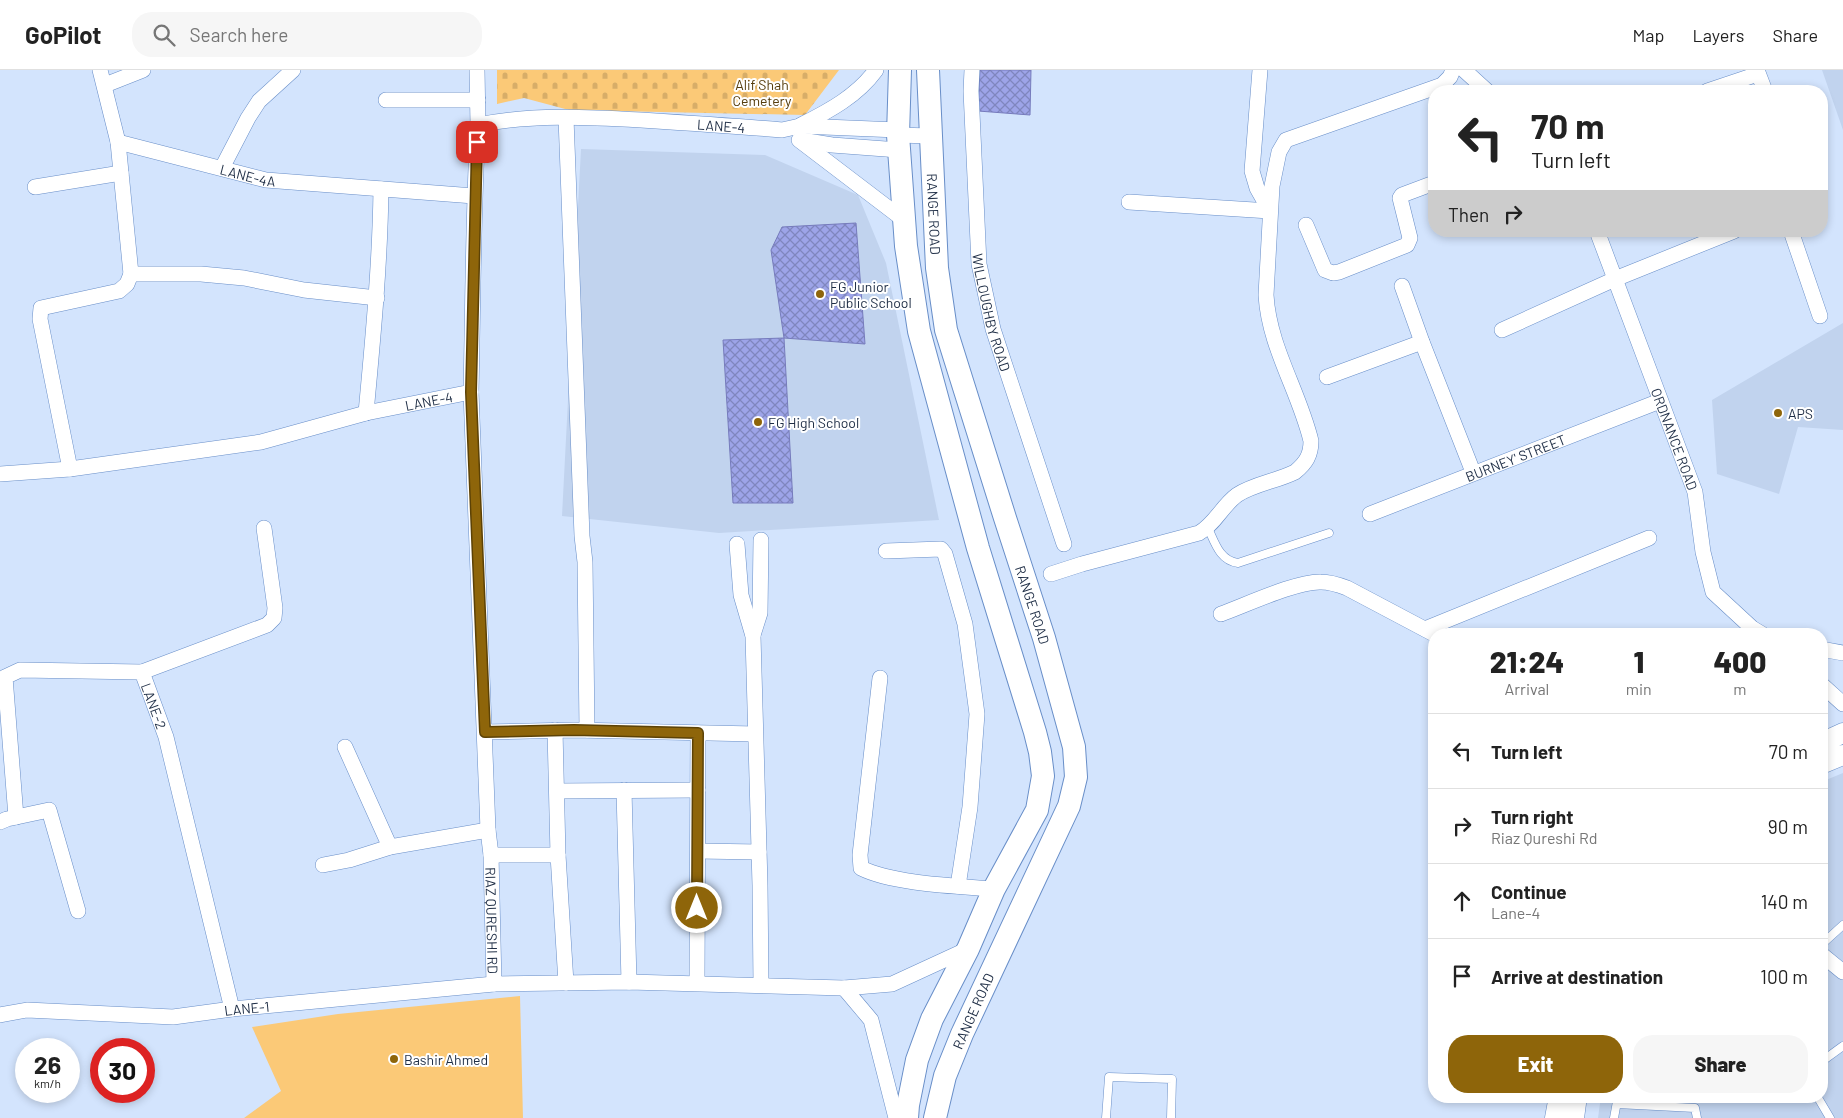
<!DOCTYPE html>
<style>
:root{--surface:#fff;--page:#f6f6f6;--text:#222;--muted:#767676;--line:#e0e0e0;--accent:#8e650a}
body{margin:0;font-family:Barlow,sans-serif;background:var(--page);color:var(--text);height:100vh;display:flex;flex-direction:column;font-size:19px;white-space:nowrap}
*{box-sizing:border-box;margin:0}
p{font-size:16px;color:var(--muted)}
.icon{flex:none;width:28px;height:28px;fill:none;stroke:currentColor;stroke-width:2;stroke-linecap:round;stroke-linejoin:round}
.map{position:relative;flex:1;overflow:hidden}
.sheet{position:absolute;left:1428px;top:558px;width:400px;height:475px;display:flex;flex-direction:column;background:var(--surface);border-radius:20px;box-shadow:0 2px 8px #0003}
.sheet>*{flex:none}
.top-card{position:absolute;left:1428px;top:15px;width:400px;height:152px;border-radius:20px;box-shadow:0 2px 8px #0003;background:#fff;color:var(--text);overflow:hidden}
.speed{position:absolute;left:15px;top:968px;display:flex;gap:10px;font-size:25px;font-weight:700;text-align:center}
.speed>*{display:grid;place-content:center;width:65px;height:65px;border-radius:50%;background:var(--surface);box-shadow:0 2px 8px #0003;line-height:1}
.speed small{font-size:12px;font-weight:400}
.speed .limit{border:8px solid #d22;background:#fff;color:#111}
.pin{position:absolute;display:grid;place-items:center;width:42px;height:42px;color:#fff;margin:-21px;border-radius:10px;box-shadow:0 2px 8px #0006}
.me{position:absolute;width:55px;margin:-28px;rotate:0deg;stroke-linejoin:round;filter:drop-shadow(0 0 4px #0008)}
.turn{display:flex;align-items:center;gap:18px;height:105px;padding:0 20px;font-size:22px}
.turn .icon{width:65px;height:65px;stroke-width:2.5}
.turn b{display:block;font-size:35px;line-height:42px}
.then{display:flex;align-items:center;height:48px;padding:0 20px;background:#0003;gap:10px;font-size:19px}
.eta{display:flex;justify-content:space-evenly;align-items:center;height:85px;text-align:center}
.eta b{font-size:30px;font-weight:800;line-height:35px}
.cta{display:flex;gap:10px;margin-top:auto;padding:10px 20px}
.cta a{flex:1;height:58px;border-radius:20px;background:var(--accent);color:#fff;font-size:20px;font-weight:800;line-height:58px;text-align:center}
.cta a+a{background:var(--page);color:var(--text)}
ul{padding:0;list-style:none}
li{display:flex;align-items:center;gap:15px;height:75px;padding:0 20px;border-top:1px solid var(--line)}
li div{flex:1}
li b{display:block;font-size:19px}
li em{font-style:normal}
header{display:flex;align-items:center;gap:30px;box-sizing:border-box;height:70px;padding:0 25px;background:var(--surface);border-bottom:1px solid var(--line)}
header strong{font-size:24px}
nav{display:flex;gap:28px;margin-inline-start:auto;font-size:18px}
.search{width:350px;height:45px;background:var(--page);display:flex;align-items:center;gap:12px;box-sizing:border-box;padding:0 18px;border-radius:20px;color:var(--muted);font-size:19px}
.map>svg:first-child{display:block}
.built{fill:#c1d3ee}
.cemetery{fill:url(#cemetery-stones)}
.pitch{fill:#fbc977}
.building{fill:url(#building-cross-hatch);stroke:#767bbc}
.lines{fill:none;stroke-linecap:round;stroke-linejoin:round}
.service-casing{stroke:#688ec8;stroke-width:9}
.minor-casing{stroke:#688ec8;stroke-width:16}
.secondary-casing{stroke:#688ec8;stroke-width:21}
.primary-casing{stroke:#688ec8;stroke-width:24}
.service{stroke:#fff;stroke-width:8}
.minor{stroke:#fff;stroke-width:15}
.secondary{stroke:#fff;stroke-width:20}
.primary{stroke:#fff;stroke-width:22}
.route-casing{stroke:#5c4206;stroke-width:12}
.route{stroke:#8e650a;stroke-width:9}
.poi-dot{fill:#8e650a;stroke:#fff;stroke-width:2}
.labels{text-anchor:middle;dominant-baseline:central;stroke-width:4;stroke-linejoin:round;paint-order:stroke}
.park-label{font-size:14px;fill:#553c0c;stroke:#fff}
.street-label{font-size:14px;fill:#1e2d45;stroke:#fff}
.poi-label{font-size:14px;fill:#1e2d45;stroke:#fff;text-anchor:start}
</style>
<header>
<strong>GoPilot</strong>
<div class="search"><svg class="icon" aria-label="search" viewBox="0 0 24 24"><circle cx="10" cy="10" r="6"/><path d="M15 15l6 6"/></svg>Search here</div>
<nav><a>Map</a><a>Layers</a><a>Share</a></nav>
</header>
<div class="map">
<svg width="1843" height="1048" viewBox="0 0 1843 1048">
<defs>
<pattern id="cemetery-stones" width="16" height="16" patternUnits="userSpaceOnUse" patternTransform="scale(1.25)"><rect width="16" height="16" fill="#fbc977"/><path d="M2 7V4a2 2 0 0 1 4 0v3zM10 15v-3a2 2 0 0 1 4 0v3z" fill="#d7ad68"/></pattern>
<pattern id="building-cross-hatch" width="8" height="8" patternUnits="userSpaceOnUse" patternTransform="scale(1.25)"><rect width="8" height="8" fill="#9da4e8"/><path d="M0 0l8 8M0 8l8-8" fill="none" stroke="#7f86be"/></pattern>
</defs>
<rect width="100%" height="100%" fill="#d3e4fd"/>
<path class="built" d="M1822,0H1843V60Z
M581,79L765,85L858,125L886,193L939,450L719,463L562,446Z
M1843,253V360L1798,357L1779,424L1717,404L1712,330Z
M1843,703V1048H1598L1601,1026H1821V712Z"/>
<path class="cemetery" d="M497,0H839L805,45L569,40L524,28L497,34Z"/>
<path class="pitch" d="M520,926L523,1048H244L281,1021L252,957L338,944Z"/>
<path class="building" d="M980,0H1031L1030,45L978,41Z
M856,153L865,274L784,268L771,180L782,157Z
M784,268L793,433H733L723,270Z"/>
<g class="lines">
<g class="service-casing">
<path id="service" d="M1208,458C1215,473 1220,491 1238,493L1329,463
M1821,875L1843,855
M1821,992L1843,976
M1817,1026L1830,1048
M1617,1034L1695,1038L1697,1048
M1106,1048L1109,1007L1172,1009L1171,1048
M1614,1048L1618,1026"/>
</g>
<g class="minor-casing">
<g id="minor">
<path d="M100,0L118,72L131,204"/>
<path d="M477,0L478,55"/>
<path id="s1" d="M972,0L971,21L979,194L993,259L1064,474"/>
<path d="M1260,0L1252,101L1257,118L1270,141"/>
<path d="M1464,0L1487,21"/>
<path d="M1757,0L1765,21"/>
<path d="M105,15L143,0"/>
<path d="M1707,21L1758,4"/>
<path d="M386,30H478"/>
<path d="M566,48L582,466L585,492L587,660"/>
<path d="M801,55C829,41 857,26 876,0"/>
<path d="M898,65L930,66"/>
<path d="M799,70L904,150"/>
<path d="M801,70L832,75L899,80"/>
<path id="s2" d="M118,72L266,110L474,126"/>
<path d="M222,98L248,48L259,31L293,0"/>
<path d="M35,117L121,103"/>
<path d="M1129,132L1270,141"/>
<path d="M1306,155L1325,200L1333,203L1339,202L1407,175L1410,168L1400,128L1402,125L1434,113"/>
<path id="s3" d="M1597,161L1695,422L1703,482L1713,522L1752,558L1762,564"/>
<path d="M1791,161L1820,246"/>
<path d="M1402,216L1422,272L1473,402"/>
<path d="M1502,260L1615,209L1734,161"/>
<path d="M1327,307L1422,272"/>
<path id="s4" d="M471,322L488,760L491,785L494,914L629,912L844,918L892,914L968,879"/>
<path d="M366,343C373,268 380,194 381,119"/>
<path d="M70,399L40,249L41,238L119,221L127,214L131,204H201L244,208L304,220L377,228"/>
<path id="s5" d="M0,404L70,399L261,372L366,343L471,322C473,233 473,144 478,55C531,44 587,47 641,50C688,53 735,56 782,60L800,56L898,60"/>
<path id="s6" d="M1370,444L1660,331"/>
<path d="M737,474L741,525L753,566L760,815L761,915"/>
<path d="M886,481L941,479L945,484L965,554L977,644L970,737L958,816"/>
<path d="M1051,504L1082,494L1199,463C1215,454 1222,436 1237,425C1254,414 1277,411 1295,402C1306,393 1311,385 1311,371C1299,321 1269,277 1266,225L1272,116L1279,82L1286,70L1442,15L1450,7L1453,0"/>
<path d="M1221,544C1246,535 1297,511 1321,512C1330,512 1339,515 1347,518L1432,563"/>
<path d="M1425,559L1649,468"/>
<path d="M753,565L760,543L761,470"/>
<path d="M1821,579L1843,583"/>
<path d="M142,602L267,555L274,548L275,538L264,458"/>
<path d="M880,608L860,785L861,798C893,814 957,816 994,819"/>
<path d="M1821,614L1843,634"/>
<path d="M555,660L558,785L566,913"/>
<path d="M485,662L574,660L755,664"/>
<path d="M345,677L390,777"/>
<path d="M624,720L629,912"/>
<path d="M557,721L698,720"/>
<path id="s7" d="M16,747L5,607L20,600L142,602L166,667L232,939"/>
<path d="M0,752L7,749L49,740L78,841"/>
<path d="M698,781L759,782"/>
<path d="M491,785H558"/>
<path d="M323,795L349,790L390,777L488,760"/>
<path d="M1821,884L1843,902"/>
<path d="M697,912L698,663"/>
<path d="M844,918L871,950L896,1048"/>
<path id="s8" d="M0,945L27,940L173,947L232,939L494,914"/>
</g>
</g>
<g class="secondary-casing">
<path id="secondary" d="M1821,673L1843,663
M1821,694L1843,685
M1555,1048L1559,1026
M1574,1048L1577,1026"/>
</g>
<g class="primary-casing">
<g id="primary">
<path d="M900,0L898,65L906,176L919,261L978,478L1035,662L1040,682L1043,706L1037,740L994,819L968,879L932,949L917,990L908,1035L907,1048"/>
<path id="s9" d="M928,0L937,198L946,260L1005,448L1044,568L1074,677L1076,707L1069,736L962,964L945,1006L935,1048"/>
</g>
</g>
<use href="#service" class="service"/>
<use href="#minor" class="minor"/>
<use href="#secondary" class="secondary"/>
<use href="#primary" class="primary"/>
</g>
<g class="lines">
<g class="route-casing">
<path id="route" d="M477,72L471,322L485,662L574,660L698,663L697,838"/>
</g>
<use href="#route" class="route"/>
</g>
<g class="poi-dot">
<circle cx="820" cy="224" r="5"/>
<circle cx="1778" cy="343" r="5"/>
<circle cx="758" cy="352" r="5"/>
<circle cx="394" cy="989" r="5"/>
</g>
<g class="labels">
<g class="park-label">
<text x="762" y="14">Alif Shah<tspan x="762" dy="16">Cemetery</tspan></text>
</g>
<g class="street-label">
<text stroke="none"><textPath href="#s5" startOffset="990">LANE-4</textPath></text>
<text stroke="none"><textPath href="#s2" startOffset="134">LANE-4A</textPath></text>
<text stroke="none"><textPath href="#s9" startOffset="144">RANGE ROAD</textPath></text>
<text stroke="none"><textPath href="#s1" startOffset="244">WILLOUGHBY ROAD</textPath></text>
<text stroke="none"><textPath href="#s5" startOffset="436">LANE-4</textPath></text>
<text stroke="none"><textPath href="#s3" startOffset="222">ORDNANCE ROAD</textPath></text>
<text stroke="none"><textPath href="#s6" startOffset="156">BURNEY' STREET</textPath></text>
<text stroke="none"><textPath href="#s9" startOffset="549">RANGE ROAD</textPath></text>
<text stroke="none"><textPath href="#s7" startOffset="315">LANE-2</textPath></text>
<text stroke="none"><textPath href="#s4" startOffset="529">RIAZ QURESHI RD</textPath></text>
<text stroke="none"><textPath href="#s8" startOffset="248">LANE-1</textPath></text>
<text transform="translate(973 941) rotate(-66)">RANGE ROAD</text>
</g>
<g class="poi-label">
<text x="830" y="216">FG Junior<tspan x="830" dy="16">Public School</tspan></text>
<text x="1788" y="343">APS</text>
<text x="768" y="352">FG High School</text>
<text x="404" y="989">Bashir Ahmed</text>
</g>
</g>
</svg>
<div class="speed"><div>26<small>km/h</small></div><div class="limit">30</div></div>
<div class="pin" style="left:477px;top:72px;background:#d93025"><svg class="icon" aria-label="arrive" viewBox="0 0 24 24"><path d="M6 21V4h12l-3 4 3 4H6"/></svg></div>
<svg class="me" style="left:697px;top:838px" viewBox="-20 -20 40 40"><circle r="17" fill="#8e650a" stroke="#fff" stroke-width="3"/><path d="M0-11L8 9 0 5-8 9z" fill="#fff"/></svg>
<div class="top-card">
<div class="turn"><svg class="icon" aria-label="left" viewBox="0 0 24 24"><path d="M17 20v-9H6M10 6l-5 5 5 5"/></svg><div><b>70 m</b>Turn left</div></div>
<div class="then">Then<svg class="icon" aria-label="right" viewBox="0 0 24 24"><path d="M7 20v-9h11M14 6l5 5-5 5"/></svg></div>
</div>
<section class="sheet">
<div class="eta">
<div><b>21:24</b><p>Arrival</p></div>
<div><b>1</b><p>min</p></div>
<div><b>400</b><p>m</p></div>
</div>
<ul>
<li><svg class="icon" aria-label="left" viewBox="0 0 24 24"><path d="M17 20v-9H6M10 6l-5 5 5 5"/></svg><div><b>Turn left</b></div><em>70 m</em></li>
<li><svg class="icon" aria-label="right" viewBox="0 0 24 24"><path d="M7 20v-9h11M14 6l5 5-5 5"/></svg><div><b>Turn right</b><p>Riaz Qureshi Rd</p></div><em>90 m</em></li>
<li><svg class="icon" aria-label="ahead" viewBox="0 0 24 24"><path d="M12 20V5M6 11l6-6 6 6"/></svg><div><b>Continue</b><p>Lane-4</p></div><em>140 m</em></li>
<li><svg class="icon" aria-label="arrive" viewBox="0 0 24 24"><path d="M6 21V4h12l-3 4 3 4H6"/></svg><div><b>Arrive at destination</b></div><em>100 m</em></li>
</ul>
<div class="cta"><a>Exit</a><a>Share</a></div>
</section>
</div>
